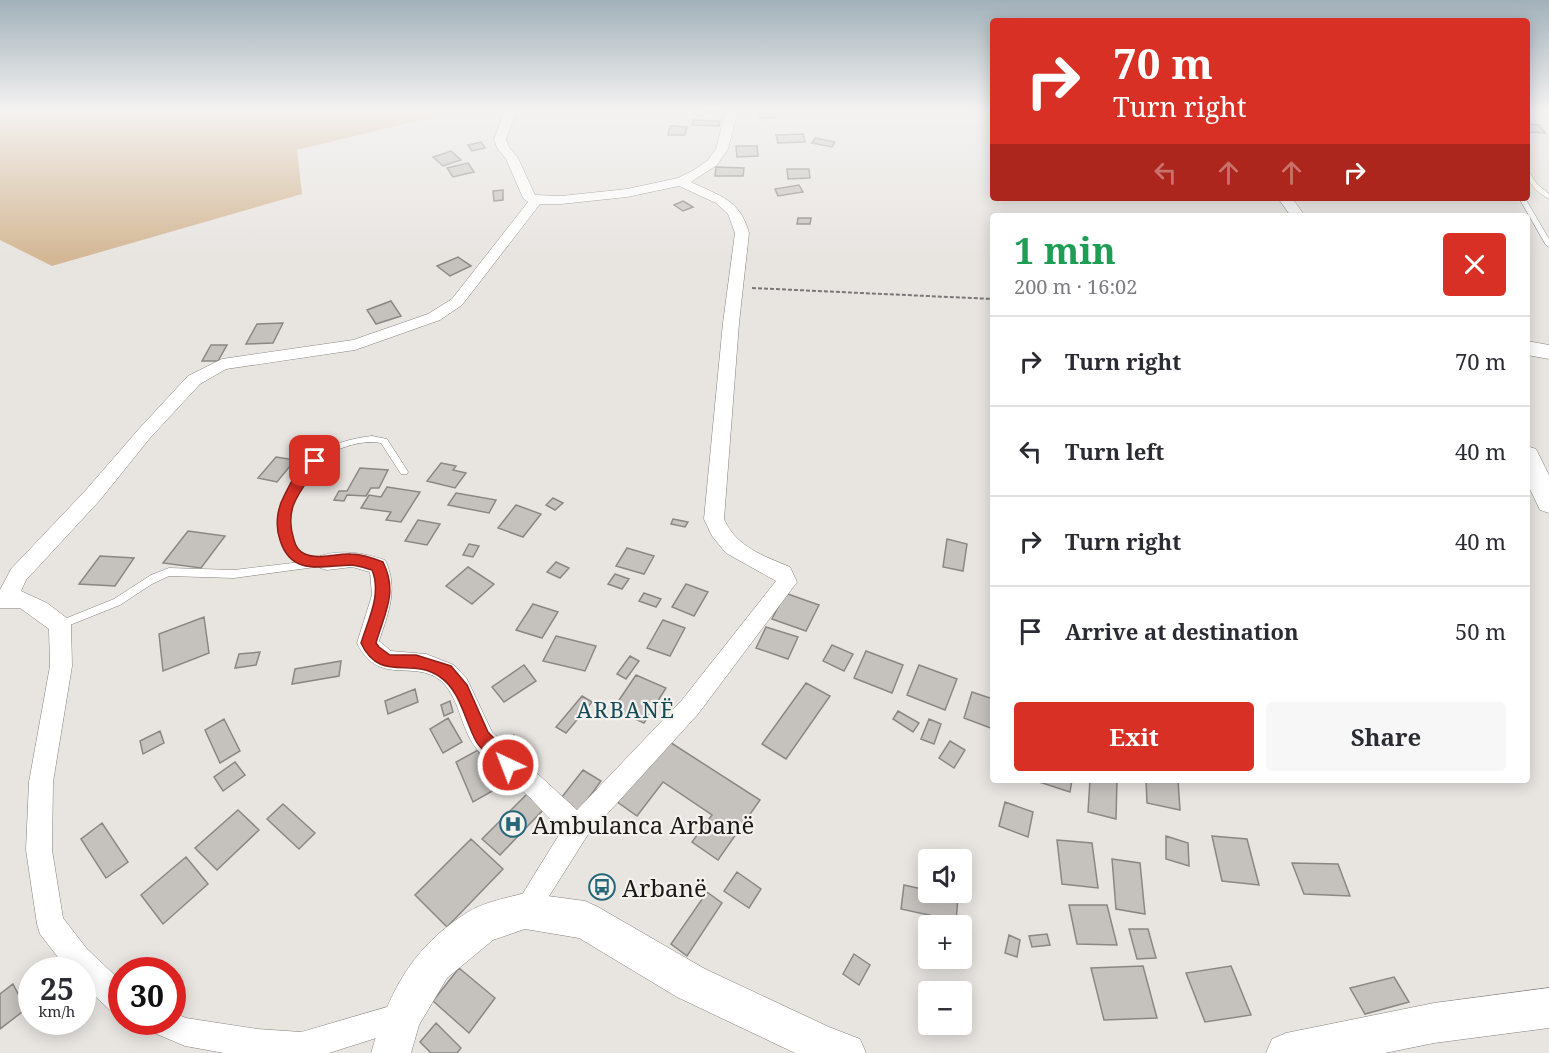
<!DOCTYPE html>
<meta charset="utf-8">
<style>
:root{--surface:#fff;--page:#f7f7f7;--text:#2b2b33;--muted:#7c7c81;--line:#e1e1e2;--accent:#d93025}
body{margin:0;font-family:"Noto Serif",serif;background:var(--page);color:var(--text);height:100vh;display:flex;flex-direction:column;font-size:22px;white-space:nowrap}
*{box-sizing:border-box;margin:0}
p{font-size:20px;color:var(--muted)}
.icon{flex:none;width:33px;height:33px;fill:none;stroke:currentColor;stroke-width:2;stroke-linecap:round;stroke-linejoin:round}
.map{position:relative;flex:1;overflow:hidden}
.drawer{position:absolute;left:990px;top:213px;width:540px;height:570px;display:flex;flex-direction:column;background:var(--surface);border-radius:6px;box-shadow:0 3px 15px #0003}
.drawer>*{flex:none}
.guide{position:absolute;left:990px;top:18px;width:540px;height:183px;border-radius:6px;box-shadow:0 3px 15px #0003;background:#d93025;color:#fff;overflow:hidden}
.fabs{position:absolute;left:918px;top:849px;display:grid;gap:12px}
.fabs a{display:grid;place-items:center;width:54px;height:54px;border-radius:6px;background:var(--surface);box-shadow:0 3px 15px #0003;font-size:30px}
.speed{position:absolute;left:18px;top:957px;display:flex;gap:12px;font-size:30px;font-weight:700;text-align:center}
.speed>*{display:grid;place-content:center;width:78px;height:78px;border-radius:50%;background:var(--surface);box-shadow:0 3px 15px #0003;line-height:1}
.speed small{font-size:15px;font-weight:400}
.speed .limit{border:9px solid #d22;background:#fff;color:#111}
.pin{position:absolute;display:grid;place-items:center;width:51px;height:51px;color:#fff;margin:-26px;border-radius:12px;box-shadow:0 3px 9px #0006}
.me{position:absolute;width:66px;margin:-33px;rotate:317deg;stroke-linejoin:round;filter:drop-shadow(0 0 4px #0008)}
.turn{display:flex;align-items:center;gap:21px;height:126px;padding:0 24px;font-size:27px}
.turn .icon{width:78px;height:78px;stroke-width:2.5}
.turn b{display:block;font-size:42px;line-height:51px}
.lanes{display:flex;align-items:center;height:57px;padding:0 24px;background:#0003;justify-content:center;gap:30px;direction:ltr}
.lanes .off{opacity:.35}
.round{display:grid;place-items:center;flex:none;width:63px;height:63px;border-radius:6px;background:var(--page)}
.head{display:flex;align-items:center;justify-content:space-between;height:102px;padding:0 24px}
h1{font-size:36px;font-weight:700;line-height:45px;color:#1e9e55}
.action{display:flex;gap:12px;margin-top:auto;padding:12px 24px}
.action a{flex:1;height:69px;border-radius:6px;background:var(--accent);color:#fff;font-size:24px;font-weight:700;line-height:69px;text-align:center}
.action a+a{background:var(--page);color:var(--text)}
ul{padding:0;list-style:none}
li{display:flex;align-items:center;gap:18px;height:90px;padding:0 24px;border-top:2px solid var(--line)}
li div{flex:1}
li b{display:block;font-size:22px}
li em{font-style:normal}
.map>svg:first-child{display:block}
.green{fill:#d4b896}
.building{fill:#c5c2be;stroke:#8b8884;stroke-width:1.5}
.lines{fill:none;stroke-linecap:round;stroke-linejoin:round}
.lane-casing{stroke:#85827e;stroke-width:1}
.street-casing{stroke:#85827e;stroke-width:1}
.secondary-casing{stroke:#85827e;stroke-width:1}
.path{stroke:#7a7876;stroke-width:2;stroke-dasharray:4 2;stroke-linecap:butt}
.lane{fill:#fff;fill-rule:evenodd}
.street{fill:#fff;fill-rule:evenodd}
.secondary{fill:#fff;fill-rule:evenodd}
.route{fill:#d93025;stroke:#8d1f18;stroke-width:1.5}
.labels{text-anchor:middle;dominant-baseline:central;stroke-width:4.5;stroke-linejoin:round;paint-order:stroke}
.quarter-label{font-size:22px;letter-spacing:1.5px;fill:#154a59;stroke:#f5f2ee}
.near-poi-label{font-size:24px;fill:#1a1918;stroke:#f5f2ee;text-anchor:start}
</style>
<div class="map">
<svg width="1549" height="1053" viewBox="0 0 1549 1053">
<rect width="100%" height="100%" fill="#e8e5e1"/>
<path class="green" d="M0,110H444L450,113L297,150L302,194L52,266L0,240Z"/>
<path class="building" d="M693,110H720V112L693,113Z
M759,110H773L775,118H760Z
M693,120L720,121L719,126L692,125Z
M1527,124L1539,125L1545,133L1527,132Z
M670,126L687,127L685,135H668Z
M803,134L805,142L778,143L776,135Z
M815,138L835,142L832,147L812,143Z
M481,142L485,148L472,151L468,145Z
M736,146H757L758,156L737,157Z
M451,151L461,160L443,166L433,157Z
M468,163L474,172L453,177L447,168Z
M716,167L744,168L743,176H715Z
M787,169H809L810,178L788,179Z
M799,185L803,192L778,196L775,189Z
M503,190V200L494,201L493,191Z
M683,201L693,207L683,211L674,205Z
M798,218H811L810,224H797Z
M458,257L471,266L450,276L437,266Z
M391,301L401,316L376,324L367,310Z
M283,323L273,343L246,344L257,324Z
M211,345H227L218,361H202Z
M276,457L295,460L277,482L258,478Z
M441,463L456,466L453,470L466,473L455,488L427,481Z
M360,468L388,470L379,488H371L366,496L347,495L344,501L334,500L339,491H347Z
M387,487L420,492L401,522L386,520L391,512L361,508L369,495L381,497Z
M456,493L496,500L489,513L448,505Z
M553,498L563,503L555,510L546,505Z
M516,505L541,514L523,537L498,528Z
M673,519L688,522L685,527L671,524Z
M418,520L440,524L427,545L405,541Z
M188,531L225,536L201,568L163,563Z
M947,539L967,544L963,571L943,567Z
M469,544L479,546L473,557L463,555Z
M627,548L654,556L644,574L616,566Z
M100,556L134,558L115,586L79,584Z
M556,562L569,568L560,578L547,572Z
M468,567L494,584L472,604L446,586Z
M615,574L629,579L622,589L608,584Z
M686,584L708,592L694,616L672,607Z
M644,593L661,599L656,607L639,601Z
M785,593L819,605L806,631L772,619Z
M533,604L558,612L542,638L516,630Z
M204,617L209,653L163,671L159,634Z
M663,620L685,628L670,656L647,648Z
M766,627L798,637L788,659L756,648Z
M556,636L596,646L585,671L543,661Z
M832,645L853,654L844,671L823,661Z
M866,651L903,665L892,693L854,678Z
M260,652L256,665L235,668L239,654Z
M630,656L639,661L626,679L617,674Z
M341,661L339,676L292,684L295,669Z
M524,665L536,681L504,702L492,687Z
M919,665L957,679L945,710L907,695Z
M636,675L666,688L644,723L613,709Z
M806,683L830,696L786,759L762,744Z
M415,689L418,702L388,714L385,701Z
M972,692L993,699V729L964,718Z
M582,696L592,702L566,733L556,727Z
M450,701L453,712L444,716L441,705Z
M898,711L919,723L913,732L893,719Z
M448,718L462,742L443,753L430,729Z
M224,719L240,751L220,763L205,730Z
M929,719L941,724L934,744L921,739Z
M160,731L164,743L143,754L140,741Z
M514,735L519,748L508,753L503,740Z
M665,739L760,800L718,860L692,842L712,815L663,782L637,816L616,801Z
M950,741L965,750L954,768L939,758Z
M478,750L496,789L473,802L456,762Z
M235,762L245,775L223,791L214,777Z
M583,770L601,781L577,814L558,802Z
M1036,780H1072L1070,792L1036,781Z
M1090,780H1117L1116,819L1088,812Z
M1146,780H1178L1180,810L1147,803Z
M527,794L544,809L500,855L482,839Z
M1005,802L1033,812L1028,837L999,826Z
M283,804L315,833L299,849L267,819Z
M238,810L259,830L217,870L195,848Z
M102,823L128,862L106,878L81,839Z
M1166,836L1188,843L1189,866L1166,859Z
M1212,836L1247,839L1259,885L1222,881Z
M471,839L503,869L447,927L415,895Z
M1057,840L1092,843L1098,888L1062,884Z
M186,857L208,884L163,924L141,895Z
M1112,859L1140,863L1145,914L1116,909Z
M1292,863L1338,864L1350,896L1304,894Z
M737,872L761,889L749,908L724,891Z
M904,885L958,897L956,921L901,909Z
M707,892L722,903L687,956L671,944Z
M1069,905H1107L1117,945L1077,944Z
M1129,929H1148L1156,958L1137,959Z
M1047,934L1050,945L1032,947L1029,936Z
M1009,935L1020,940L1017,957L1005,953Z
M854,954L870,965L859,985L843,974Z
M1143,966L1157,1018L1104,1020L1091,968Z
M1231,966L1251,1015L1205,1022L1186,973Z
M459,968L495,998L469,1033L433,1001Z
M1394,977L1409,1002L1365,1014L1350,988Z
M13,984L26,1009L0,1029V994Z
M436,1023L461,1048L457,1053H431L420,1042Z"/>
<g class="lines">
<g class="lane-casing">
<path id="lane" d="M1527,171L1529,172L1537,184L1549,194V199C1539,193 1527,184 1527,171Z
M1519,198H1525L1549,239V247L1546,245Z
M372,436L387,439L407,470L408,472L407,474H401L381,443C361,439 332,449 317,463C300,479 273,537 300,553C304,556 313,559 317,560C322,560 325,558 330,559L332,562L330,565L234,578L169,576L152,584L120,605L60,629L57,628L55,625L57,622L114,599L151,575L169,568L234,570L301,562C260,545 287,480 311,459C326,445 352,438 372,436Z"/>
</g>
<g class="street-casing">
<path id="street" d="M505,110H517L506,139L509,147L518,158L535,195L561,196L627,189L678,178L694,170L708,160L716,149L726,110H738L728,149L717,165L691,182C719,196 740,199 749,233L739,323L724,519C736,547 764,556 790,567L797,582L698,714L587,836L534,920L525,924L516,920L512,911L562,830C548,819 539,806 526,794C510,779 490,766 476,748C460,728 460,697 440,680C413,659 378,687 357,643L372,595L370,572L352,567L327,570L320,568L317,562L320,556C343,549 363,553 385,560C399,588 388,614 379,641L391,651L426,654L454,665L467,679L492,732L577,810L682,700L776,581L726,553L712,536L704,519L723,323L735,233L728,214L716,203L679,186L627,197L561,204H540L462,305L440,320L355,350L226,369L200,384L150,438L100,500L26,580L21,591L47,603L68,619L71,625L72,666L53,782L52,850L63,918L87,949L122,982V1016L112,1012L82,984V970L67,969L40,934L37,924L26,850L29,782L50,666L49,629L20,608H0V590L11,569L86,490L138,430L188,376L222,359L353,340L428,314L452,299L528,202L523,198L506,159L497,148L494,139Z
M1278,198H1292L1305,216H1291Z
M401,1003L411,1007L415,1017L411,1027L329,1053H224L185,1046L152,1032L148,1022H172V1012L186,1018L257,1029L301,1032Z"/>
</g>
<g class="secondary-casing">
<path id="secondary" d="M1527,341L1549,345V359L1527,355Z
M1527,446L1536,449L1549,475V513L1540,510L1527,483Z
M525,893L585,901L598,907L705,969L829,1027L860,1039L866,1053H795L677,997L579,938L525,929L493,940L447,978L419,1025L411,1053H371C389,992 412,947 468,912C484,902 507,898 525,893Z
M1549,988V1028L1434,1043L1385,1053H1266L1272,1039L1286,1033L1434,1003Z"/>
</g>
<path class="path" d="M752,288L993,299"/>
<use href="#lane" class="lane"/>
<use href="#street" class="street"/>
<use href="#secondary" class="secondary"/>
</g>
<linearGradient id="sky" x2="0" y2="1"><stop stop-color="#a1b1ba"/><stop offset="0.43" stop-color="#f5f3f2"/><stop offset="1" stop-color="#f5f3f2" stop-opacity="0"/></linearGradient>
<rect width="1549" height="257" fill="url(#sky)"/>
<path class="route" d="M315,456L321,461C305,488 282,504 294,540C295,545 299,552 305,554C318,560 337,553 351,554C361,554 373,558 383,562C398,592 385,612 376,643L379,647L390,655H416L451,666L467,685L488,732L514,759L516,765L514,771L508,773C501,770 496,764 491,758C486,753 479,747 476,741C465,721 460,690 440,677C412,656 380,684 361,643C368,620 382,594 372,570C365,568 357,565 350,565C321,566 291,576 280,540C275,526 277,509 284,496C291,483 300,461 315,456Z"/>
<defs>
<g id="hospital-ring" transform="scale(1.35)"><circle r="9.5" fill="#f5f2ee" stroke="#25667a" stroke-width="1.5"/><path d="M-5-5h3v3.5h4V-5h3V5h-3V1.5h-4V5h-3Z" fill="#25667a"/></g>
<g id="bus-ring" transform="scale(1.35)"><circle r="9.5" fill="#f5f2ee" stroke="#25667a" stroke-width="1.5"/><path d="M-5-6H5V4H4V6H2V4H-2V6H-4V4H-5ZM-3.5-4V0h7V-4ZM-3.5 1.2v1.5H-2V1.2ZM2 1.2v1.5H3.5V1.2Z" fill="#25667a"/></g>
</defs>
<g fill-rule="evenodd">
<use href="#hospital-ring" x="513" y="824"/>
<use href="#bus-ring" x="602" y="887"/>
</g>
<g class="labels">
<g class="quarter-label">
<text x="626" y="709">ARBANË</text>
</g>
<g class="near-poi-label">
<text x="532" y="824">Ambulanca Arbanë</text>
<text x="622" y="887">Arbanë</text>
</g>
</g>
</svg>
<div class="fabs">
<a><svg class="icon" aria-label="sound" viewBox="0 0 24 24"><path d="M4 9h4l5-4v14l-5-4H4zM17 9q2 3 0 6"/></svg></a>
<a>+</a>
<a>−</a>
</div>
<div class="speed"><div>25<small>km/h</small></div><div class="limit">30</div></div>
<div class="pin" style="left:315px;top:461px;background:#d93025"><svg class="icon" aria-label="arrive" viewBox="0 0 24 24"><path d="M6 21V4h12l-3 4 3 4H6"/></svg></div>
<svg class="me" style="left:508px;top:765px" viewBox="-20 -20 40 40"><circle r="17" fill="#d93025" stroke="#fff" stroke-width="3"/><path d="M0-11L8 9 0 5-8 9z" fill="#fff"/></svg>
<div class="guide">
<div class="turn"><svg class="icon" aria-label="right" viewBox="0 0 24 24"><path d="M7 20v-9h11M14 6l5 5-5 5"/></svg><div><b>70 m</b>Turn right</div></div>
<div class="lanes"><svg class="icon off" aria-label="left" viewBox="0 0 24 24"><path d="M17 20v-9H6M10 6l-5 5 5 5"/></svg><svg class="icon off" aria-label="ahead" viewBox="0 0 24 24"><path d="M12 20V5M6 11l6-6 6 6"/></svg><svg class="icon off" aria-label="ahead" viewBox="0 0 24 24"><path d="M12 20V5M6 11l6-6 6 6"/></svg><svg class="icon" aria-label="right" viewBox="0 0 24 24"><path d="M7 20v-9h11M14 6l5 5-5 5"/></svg></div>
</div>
<section class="drawer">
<div class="head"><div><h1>1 min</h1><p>200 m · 16:02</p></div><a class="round" style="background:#d93025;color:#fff"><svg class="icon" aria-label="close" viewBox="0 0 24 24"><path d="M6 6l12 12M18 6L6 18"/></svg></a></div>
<ul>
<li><svg class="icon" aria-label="right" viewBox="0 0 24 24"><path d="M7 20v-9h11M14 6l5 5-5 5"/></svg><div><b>Turn right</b></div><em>70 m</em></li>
<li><svg class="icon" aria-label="left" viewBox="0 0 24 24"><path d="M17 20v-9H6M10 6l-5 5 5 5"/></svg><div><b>Turn left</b></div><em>40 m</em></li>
<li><svg class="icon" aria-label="right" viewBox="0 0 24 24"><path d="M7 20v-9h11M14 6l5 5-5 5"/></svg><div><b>Turn right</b></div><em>40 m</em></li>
<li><svg class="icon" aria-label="arrive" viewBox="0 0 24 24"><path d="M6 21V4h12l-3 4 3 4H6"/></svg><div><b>Arrive at destination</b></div><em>50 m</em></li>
</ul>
<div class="action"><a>Exit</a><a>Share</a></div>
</section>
</div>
